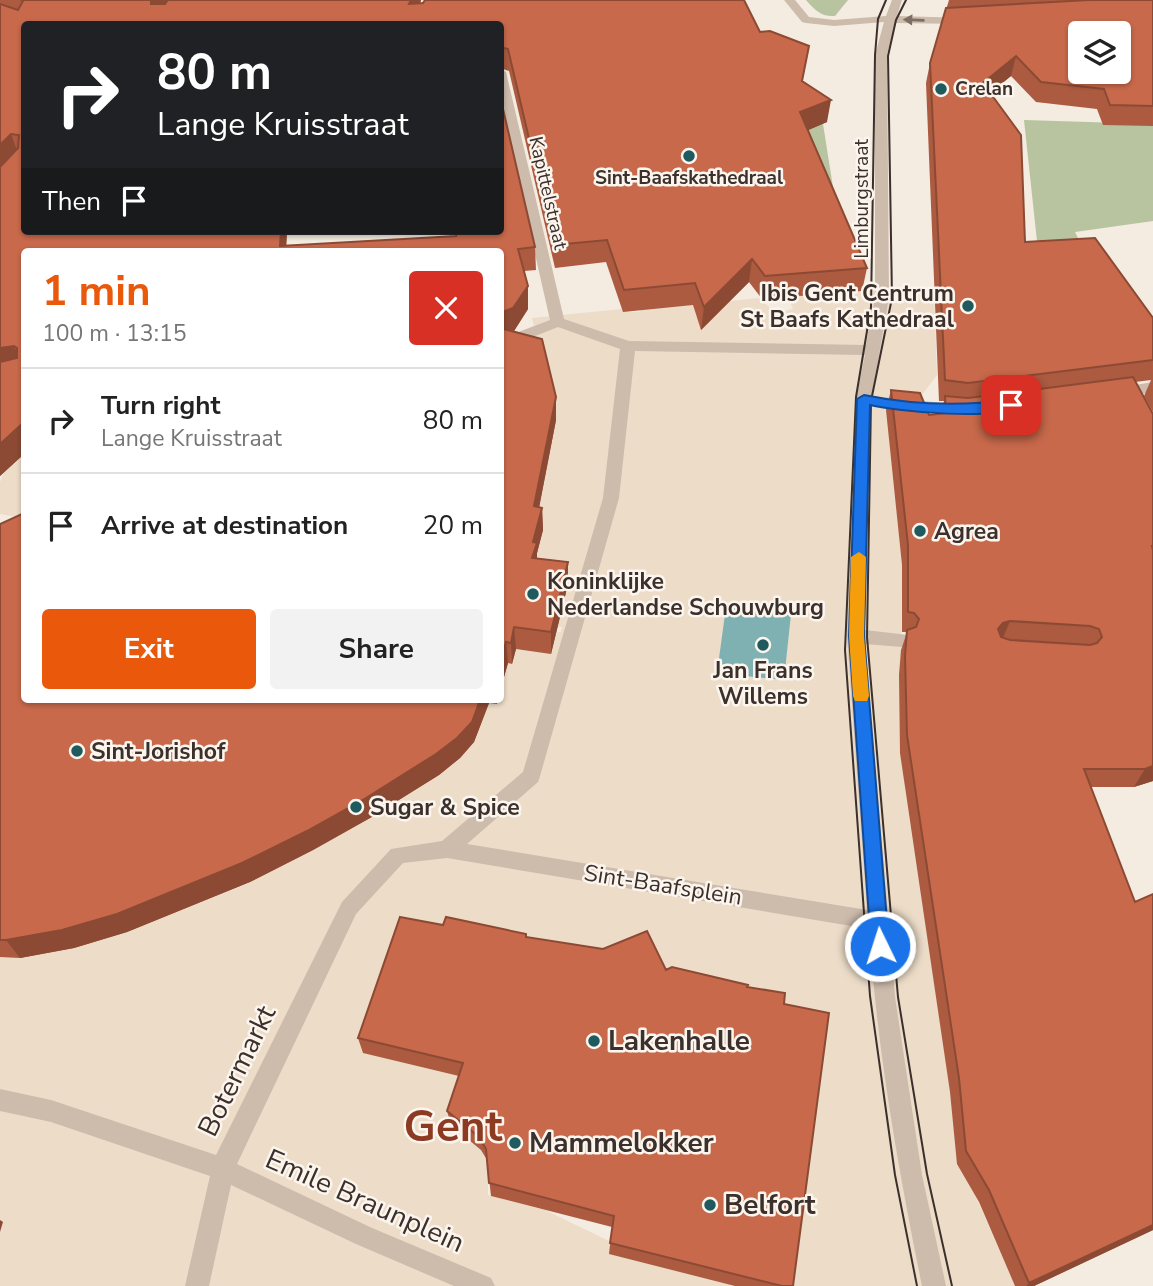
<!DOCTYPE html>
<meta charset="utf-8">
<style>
:root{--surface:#fff;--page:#f2f2f2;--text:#222;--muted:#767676;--line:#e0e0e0;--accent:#ea580c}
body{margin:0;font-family:"Nunito Sans",sans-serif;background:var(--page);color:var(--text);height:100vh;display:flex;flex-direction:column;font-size:26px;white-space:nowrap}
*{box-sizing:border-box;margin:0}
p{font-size:23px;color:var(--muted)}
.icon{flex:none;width:38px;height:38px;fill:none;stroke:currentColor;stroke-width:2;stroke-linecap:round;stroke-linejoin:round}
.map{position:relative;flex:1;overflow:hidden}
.drawer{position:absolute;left:21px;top:248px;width:483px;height:455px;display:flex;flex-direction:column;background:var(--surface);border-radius:7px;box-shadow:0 2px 5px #0004}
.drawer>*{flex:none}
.top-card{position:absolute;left:21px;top:21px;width:483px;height:214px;border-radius:7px;box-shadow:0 2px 5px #0004;background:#202124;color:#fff;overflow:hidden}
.controls{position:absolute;left:1068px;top:21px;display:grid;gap:14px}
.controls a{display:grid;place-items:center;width:63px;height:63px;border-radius:7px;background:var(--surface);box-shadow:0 2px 5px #0004;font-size:35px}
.pin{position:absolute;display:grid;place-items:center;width:60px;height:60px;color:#fff;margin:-30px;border-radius:14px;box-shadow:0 4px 10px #0006}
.me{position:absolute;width:77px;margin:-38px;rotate:356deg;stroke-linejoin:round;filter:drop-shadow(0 0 5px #0008)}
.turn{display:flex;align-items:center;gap:24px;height:147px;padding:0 21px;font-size:32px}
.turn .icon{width:91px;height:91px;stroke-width:2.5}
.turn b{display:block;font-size:49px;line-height:60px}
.then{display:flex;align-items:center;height:66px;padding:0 21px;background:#0003;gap:14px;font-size:26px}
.round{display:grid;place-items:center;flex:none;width:74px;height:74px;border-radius:7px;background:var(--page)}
.overview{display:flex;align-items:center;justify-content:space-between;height:119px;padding:0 21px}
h1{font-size:42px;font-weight:700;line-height:52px;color:var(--accent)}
.button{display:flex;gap:14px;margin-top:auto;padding:14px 21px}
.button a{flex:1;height:80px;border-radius:7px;background:var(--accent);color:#fff;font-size:28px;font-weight:700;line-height:80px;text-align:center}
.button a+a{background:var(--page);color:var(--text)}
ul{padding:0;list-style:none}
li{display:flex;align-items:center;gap:21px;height:105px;padding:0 21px;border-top:2px solid var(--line)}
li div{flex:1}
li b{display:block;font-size:26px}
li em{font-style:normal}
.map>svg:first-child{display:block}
.green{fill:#b8c4a0}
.plaza{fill:#ecdcc8}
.water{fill:#7fb0b2}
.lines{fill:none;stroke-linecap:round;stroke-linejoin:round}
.minor{fill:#cdbbac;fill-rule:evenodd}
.tram{stroke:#3b302b;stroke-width:2}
.wall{fill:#ac5a40}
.shaded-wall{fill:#8c4a34}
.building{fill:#c8694b;stroke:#8c4a34;stroke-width:2;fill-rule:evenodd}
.oneway{fill:#7d6f65}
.route{fill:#1a73e8;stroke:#114b97;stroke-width:2}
.slow{fill:#f59e0b}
.poi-dot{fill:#1f5a5e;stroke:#fbf5ee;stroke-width:2.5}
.labels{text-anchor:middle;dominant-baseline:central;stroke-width:5;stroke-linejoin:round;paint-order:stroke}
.far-poi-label{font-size:19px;font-weight:bold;fill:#3b302b;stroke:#fbf5ee;text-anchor:start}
.far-street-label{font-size:19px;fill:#3b302b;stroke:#fbf5ee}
.poi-label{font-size:23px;font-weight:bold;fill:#3b302b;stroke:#fbf5ee;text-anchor:start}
.street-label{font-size:23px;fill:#3b302b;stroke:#fbf5ee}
.near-poi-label{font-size:28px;font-weight:bold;fill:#3b302b;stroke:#fbf5ee;text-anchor:start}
.near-street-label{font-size:28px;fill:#3b302b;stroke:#fbf5ee}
.near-town-label{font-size:44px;font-weight:bold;fill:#8c3b22;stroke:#fbf5ee}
</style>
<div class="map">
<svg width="1153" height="1286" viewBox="0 0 1153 1286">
<rect width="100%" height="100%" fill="#f4ebe1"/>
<path class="green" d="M806,0H848L835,16C821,17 815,10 806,0Z
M1024,120L1153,124V221L1075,232L1088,258L1039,260Z
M806,122L823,124L848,282L817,195Z"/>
<path class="plaza" d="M850,287L934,291L937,375L889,438L902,565L901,711L905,789L953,1108L976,1197L1015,1286H787L466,1077L450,1126L481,1149L488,1164V1195L545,1210L611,1242L737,1286H0V1232L3,1223L0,1222V957L103,938L161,918L247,884L393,804L439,775L474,742L484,703L497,704L500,700L508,663L512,664L516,649L551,653L557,632H561L562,627H557L562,610H566L567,606L533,580L531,528L543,362L532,318L622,309L630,312H639L644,307L693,305L697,318L721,302L759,298L772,310L779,313L793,309L788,296Z
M24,454V518L0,514V482L9,459Z"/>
<path class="water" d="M726,607L791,614L784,680L717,673Z"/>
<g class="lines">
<path class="minor" d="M784,0H795L809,17L834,20L886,16L892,0H902L897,16L965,18L971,21L965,24L895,23L887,55L889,297L872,396L964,405L972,410L964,415L871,406L865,630L908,635L911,640L908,645L902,647L865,644L895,997L922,1175L946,1286H922C898,1168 877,1049 869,929L447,858L403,863L356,914L237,1164L372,1228L491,1278L495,1286H454L356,1244L231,1185L209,1286H185L210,1176L51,1122L0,1111V1089L51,1100L216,1155L342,902L391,849L442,841L523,772L603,498L620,349L558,327L500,350V339L550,320L500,100V69L506,72L564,319L629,341L866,345L875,297V55L884,22L834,26L806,23L802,22ZM635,351L865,355L856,399L847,636L867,910L467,844L538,782L540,776L619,498Z
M1153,382V392L1117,398L1110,393L1117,388Z"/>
<path class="tram" d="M886,0L878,19L875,55L871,307L856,397L845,650L870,996L895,1175L917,1286
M906,0L896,20L888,56L892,298L871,401L867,637L898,997L927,1174L952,1286"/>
</g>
<path class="wall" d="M0,0H421L420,4L760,32L803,81L827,122L808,130L867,268L862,291L762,299L749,282L701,330L693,305L623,312L606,262L555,268L509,71L500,68V24H24V231H287L286,246L535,247L536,270L524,271L528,309L514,331H513L556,420L539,507L542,508L543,530L537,553V558L568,562V584L551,654L516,649L512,664L508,663L500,691V252H24V454L0,476Z
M949,0H1153V126L1103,125L1097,109L1036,102L1011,76L990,93L1025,242L1153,318V412L1144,396L1151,380L1135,382L1153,414V781L1134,787H1091L1135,902L1153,894V1230L1034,1286H1015L979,1202L957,1164L950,1092L900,753L899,675L901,650L907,632H902V565L886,410L891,390L929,415L940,414L944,401H939L926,83L930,63Z
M0,524L24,700H498L497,704L489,703L474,742L460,758L439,775L370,818L313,850L250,882L127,932L74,948L20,958L0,957Z
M443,925L526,934L527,937L747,987L784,1004L793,1286H735L609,1254L612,1227L491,1196L487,1160L481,1150L451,1125L447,1111L459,1076L363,1053L358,1038Z"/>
<path class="shaded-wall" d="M151,0H173L156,24L151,4Z
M411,0H421L412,24L409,4Z
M1016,56L1011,76L978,103L983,83Z
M831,100L827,122L797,135L800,112Z
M11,134L19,156L0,176V145Z
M281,231H287L286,252L280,246Z
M752,259L749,282L701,330L704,307Z
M528,286V309L514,331L500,336V313Z
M14,346L24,368L0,373V348Z
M556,397V420L535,529L534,506Z
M24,422V454L0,476V444Z
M542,508L543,530L537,553V565L532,558L533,542Z
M568,562V584L551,654V632Z
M1010,621L1002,640L998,629L1003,623Z
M514,627L516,649L512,664L511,643Z
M506,642L508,663L500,691V664Z
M480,700H489V703L474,742L460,758L439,775L370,818L313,850L250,882L127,932L74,948L20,958L6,940Z
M1153,766V781L1134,787L1145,769Z
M0,1220L3,1222L0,1232Z
M1153,1225V1230L1034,1286H1026L1029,1283Z"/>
<path class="building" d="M21,0H151V4H165L168,0H411L409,4L423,3L425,0H744L760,32L770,31L809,46L802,81L831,100L800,112L867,268L765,276L752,259L704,307L695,283L624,290L607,240L554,245L508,49L500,47V24H24V231H281L280,246L456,236V231H500V96L535,247L518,249L528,286L513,308L500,313V252H24V422L0,444V362L17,358V348L14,346L0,348V167L18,148L19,135L11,134L0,145V4L18,10L23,1Z
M1089,0H1153V106L1110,105L1104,89L1041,82L1016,56L983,83L1021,135L1025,242L1095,238L1153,318V360L968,383L945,380L930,63L946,8ZM1080,33H1118V72H1080Z
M500,328L542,339L556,397L534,506L542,508L533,542L537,543L532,558L568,562L551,632L514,627L511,643L506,642L500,664Z
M1133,377L1153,414V546H1152L1153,550V766L1145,769H1084L1135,902L1153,894V1225L1029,1283L989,1190L966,1151L959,1078L907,735L905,656L907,630L916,627L919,619L914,613L908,612V545L891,390L920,393L929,415L946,413L945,396L968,398ZM1010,621L1090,626L1099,629L1102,637L1097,643L1090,645L1010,640L1001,637L998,629L1003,623Z
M24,513V700H480L472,722L457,738L436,754L366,798L307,831L242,863L117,914L62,930L6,940H0V524Z
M400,917L443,925L446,917L526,934V937L603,949L647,931L666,970L672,967L748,985L747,987L785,993L784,1004L829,1013L793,1286H782L610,1243L614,1216L489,1183L486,1149L479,1137L447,1111L463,1063L358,1038Z"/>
<defs><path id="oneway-solid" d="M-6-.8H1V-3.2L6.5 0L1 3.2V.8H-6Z" transform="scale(1.75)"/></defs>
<use class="oneway" href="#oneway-solid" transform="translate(914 20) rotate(-178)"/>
<path class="route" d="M864,395C912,405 961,406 1011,400L1017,405C1001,422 896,411 870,405L864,636L889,946L887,953L880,955L873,953L871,946L849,636L857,399Z"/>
<path class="slow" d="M859,552L866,557L864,636L869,696L867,701H855L853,696L849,636L851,557Z"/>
<g class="poi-dot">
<circle cx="941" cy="89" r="7"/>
<circle cx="689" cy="156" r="7"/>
<circle cx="968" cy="306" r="7"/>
<circle cx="920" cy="531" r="7"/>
<circle cx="533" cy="594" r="7"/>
<circle cx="763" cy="645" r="7"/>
<circle cx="77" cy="751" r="7"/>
<circle cx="356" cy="807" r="7"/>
<circle cx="594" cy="1041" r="7"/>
<circle cx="515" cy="1143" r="7"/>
<circle cx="710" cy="1205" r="7"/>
</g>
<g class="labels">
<g class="far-poi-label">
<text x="955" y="89">Crelan</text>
<text x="689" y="178" text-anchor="middle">Sint-Baafskathedraal</text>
</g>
<g class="far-street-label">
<text transform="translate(548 193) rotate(77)">Kapittelstraat</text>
<text transform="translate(862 199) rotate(-90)">Limburgstraat</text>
</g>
<g class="poi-label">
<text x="954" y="293" text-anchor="end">Ibis Gent Centrum<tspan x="954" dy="26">St Baafs Kathedraal</tspan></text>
<text x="934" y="531">Agrea</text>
<text x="547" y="581">Koninklijke<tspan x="547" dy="26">Nederlandse Schouwburg</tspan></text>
<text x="763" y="670" text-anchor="middle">Jan Frans<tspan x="763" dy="26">Willems</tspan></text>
<text x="91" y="751">Sint-Jorishof</text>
<text x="370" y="807">Sugar &amp; Spice</text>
</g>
<g class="street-label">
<text transform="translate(663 885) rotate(9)">Sint-Baafsplein</text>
</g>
<g class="near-poi-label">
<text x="608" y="1041">Lakenhalle</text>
<text x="529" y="1143">Mammelokker</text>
<text x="724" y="1205">Belfort</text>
</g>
<g class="near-street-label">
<text transform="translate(237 1071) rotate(-64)">Botermarkt</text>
<text transform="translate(365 1201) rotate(24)">Emile Braunplein</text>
</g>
<g class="near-town-label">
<text x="453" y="1127">Gent</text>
</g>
</g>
</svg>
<div class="controls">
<a><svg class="icon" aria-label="layers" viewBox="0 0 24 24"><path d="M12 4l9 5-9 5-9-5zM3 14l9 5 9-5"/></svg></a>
</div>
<div class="pin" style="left:1011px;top:405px;background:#d93025"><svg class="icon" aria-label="arrive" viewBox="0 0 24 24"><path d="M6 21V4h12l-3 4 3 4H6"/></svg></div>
<svg class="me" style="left:880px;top:946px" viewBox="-20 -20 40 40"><circle r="17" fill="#1a73e8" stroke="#fff" stroke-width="3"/><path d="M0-11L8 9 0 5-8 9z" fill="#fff"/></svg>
<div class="top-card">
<div class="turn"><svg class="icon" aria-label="right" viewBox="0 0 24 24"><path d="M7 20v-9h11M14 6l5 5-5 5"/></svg><div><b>80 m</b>Lange Kruisstraat</div></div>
<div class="then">Then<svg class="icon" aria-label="arrive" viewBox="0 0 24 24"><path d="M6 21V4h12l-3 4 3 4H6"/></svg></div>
</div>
<section class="drawer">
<div class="overview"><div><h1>1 min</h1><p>100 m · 13:15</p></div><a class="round" style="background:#d93025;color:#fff"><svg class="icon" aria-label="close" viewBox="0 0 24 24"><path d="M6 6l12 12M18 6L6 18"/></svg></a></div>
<ul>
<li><svg class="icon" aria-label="right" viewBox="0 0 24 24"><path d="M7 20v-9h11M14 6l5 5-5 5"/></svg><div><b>Turn right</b><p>Lange Kruisstraat</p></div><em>80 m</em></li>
<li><svg class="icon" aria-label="arrive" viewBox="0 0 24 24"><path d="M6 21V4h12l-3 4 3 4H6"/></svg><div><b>Arrive at destination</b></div><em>20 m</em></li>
</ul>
<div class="button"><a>Exit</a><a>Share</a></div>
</section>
</div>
